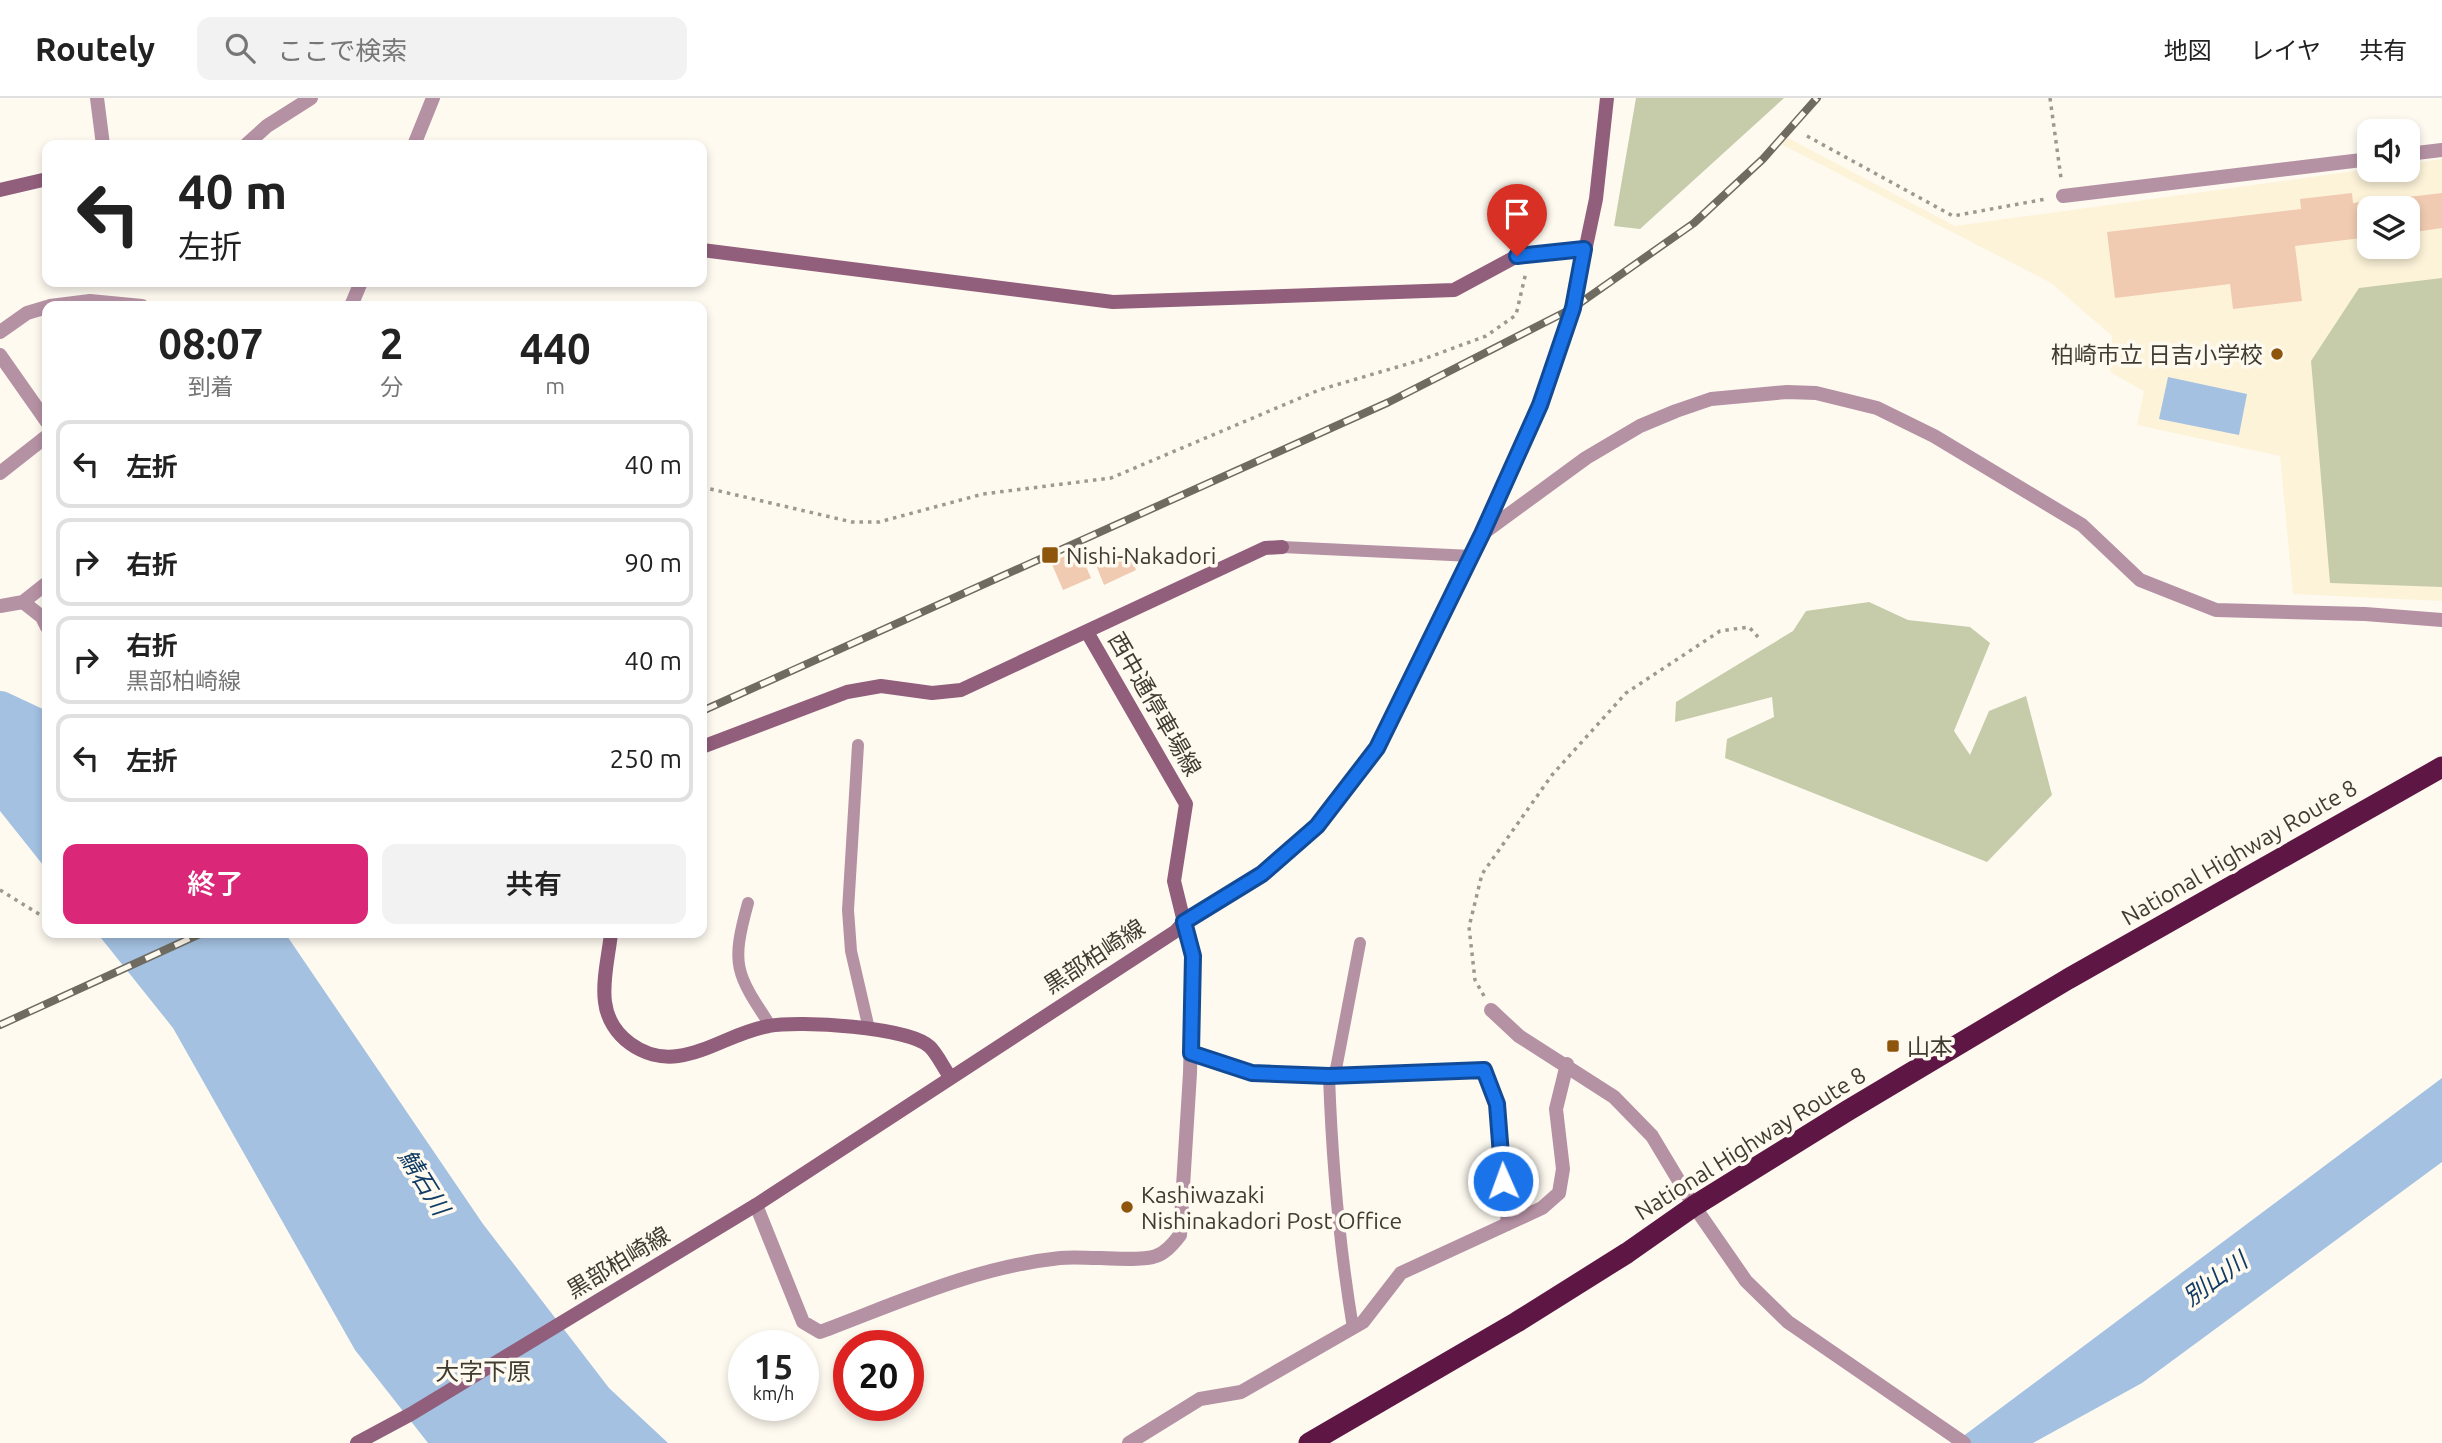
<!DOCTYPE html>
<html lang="ja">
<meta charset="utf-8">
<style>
:root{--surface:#fff;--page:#f2f2f2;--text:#222;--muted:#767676;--line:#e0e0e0;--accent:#db2777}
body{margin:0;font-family:Ubuntu,"Noto Sans JP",sans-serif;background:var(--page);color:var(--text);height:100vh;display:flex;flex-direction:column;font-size:26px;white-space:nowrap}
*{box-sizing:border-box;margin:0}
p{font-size:23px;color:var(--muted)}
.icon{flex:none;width:38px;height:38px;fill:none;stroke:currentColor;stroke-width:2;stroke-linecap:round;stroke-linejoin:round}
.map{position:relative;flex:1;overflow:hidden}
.drawer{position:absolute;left:42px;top:203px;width:665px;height:637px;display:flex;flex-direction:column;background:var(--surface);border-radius:14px;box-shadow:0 4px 10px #0003}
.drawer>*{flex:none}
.hud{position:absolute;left:42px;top:42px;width:665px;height:147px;border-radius:14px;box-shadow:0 4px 10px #0003;background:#fff;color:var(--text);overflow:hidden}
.tools{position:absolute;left:2357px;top:21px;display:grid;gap:14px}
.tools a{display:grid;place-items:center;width:63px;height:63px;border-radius:14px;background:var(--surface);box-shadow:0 4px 10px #0003;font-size:35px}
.speed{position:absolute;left:728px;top:1232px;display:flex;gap:14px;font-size:35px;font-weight:700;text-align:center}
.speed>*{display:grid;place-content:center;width:91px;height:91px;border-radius:50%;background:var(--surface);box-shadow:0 4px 10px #0003;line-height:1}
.speed small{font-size:18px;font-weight:400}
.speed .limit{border:10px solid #d22;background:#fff;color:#111}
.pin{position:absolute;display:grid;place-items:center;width:60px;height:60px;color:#fff;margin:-72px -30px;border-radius:50% 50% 50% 0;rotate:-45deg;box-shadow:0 0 7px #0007}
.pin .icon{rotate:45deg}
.me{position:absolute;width:77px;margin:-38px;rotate:358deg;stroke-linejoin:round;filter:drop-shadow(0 0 5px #0008)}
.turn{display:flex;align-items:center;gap:24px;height:147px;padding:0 21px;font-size:32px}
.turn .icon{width:91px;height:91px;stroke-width:2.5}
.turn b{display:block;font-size:49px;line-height:60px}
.eta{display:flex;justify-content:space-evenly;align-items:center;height:119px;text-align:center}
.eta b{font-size:42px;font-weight:600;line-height:49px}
.primary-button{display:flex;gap:14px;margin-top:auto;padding:14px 21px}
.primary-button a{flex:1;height:80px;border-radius:14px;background:var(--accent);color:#fff;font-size:28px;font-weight:600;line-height:80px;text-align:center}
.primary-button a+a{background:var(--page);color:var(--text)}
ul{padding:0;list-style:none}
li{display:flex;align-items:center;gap:21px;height:88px;margin:0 14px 10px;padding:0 7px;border:4px solid var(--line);border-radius:14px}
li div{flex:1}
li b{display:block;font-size:26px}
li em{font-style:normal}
header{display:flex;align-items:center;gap:42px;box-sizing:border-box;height:98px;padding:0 35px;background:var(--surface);border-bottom:2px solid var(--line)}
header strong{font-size:33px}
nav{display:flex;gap:38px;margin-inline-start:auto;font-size:24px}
.search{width:490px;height:63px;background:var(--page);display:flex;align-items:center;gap:18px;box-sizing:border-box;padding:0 24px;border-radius:14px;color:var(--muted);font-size:26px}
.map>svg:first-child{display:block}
.built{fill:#fdf3d9;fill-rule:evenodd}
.green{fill:#c6ccaa}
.water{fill:#a4c1e1}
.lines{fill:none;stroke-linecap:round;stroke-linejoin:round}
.river{stroke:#a4c1e1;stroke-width:38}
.building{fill:#f0cbb1}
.path{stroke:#9d998f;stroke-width:3.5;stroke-dasharray:3.5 5;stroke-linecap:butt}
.lane{stroke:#b591a4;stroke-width:12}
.street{stroke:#b591a4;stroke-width:14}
.secondary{stroke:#915e7b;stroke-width:14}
.highway{stroke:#5e1745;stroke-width:21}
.rail-casing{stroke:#6f6b61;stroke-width:8}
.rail{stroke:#fefaf0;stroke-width:5;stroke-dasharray:16;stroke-linecap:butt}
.route-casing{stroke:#114b97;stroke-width:18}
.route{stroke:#1a73e8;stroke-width:12}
.poi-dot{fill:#8e560c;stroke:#fefaf0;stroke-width:2.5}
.labels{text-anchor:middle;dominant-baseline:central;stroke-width:7;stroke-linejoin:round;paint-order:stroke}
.poi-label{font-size:23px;fill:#403c32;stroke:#fefaf0;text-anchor:start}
.street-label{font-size:23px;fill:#403c32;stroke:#fefaf0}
.water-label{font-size:24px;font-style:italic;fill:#103b64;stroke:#fefaf0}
.neighbourhood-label{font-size:24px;fill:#403c32;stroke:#fefaf0}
</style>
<header>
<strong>Routely</strong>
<div class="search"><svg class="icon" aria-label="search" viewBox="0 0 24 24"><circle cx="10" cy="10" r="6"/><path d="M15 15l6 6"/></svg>ここで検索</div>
<nav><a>地図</a><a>レイヤ</a><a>共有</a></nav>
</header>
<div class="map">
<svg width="2442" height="1345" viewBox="0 0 2442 1345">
<rect width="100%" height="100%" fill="#fefaf0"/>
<path class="built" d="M1788,40L1955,128L2369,71L2408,72V66L2442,61V503L2293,496L2280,358L2137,327L2144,293L2110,274L2112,238L2051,185L1781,46ZM2370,110H2408V149H2370Z"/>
<path class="green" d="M1636,0H1784L1640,131L1614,128Z
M2442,180V489L2330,485L2311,263L2359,190Z
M1869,504L1908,522L1970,529L1990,545L1954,633L1970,657L1989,613L2026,598L2052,697L1987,764L1725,660L1727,641L1774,619L1772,599L1675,624L1676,604L1793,533L1806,513Z"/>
<path class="water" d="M2168,279L2247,296L2239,337L2159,321Z
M0,606L47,636V772L0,713Z
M97,835H285L483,1126L609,1290L668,1345H428L355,1252L173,930Z
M2442,980V1064L2142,1285L2033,1345H1954Z"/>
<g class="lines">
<path class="river" d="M0,612L47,634"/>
</g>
<path class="building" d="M2352,95L2353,105L2370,103V139L2295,148L2302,203L2233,211L2230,186L2115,200L2107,134L2301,111L2300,101Z
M2442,95V130L2408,135V99Z
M1079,452L1091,480L1063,492L1051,464Z
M1129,453L1136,472L1104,487L1096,467Z"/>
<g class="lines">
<path class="path" d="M2050,0L2061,80
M1807,38L1953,118L2046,101
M702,389L852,424H879L983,396L1111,380L1319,292L1421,262L1486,238L1516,217L1526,174
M0,792L47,821
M1484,898L1475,882L1469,829L1482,776L1552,677L1626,595L1720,533L1749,529L1758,539"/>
<path class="lane" d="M1282,449L1472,458
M858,647L848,812L851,853L869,931
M748,805C731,867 735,874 770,927
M1191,955L1252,975L1329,978L1484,972L1497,1006L1507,1127
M1353,1230C1339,1146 1332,1063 1329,978L1336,971L1360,845"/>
<path class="street" d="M97,0L103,47
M246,47L267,28L311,0
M414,47L433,0
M2408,56L2442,52
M2063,98L2370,61
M50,208L90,203L142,208
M351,208L361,184
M0,234L27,215L47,209
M0,257L47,324
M0,375L47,338
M1482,436L1586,360L1640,328L1676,313L1711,301L1787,294L1816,295L1877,310L1934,338L2082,427L2140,482L2216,512L2365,516L2442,522
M23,504L47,485
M0,508L23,504L42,519L47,529
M1491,912L1519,938L1614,999L1652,1038L1694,1108L1746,1183L1788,1224L1964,1345
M756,1107L803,1224L820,1234C900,1204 975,1169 1060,1160C1083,1157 1138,1165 1156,1158C1166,1155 1174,1145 1180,1137L1190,975L1193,858L1184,824
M1129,1345L1200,1301L1241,1294L1363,1224L1401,1175L1542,1110L1559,1095L1563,1071L1556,1011L1567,966"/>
<path class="secondary" d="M0,92L47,81
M702,152L1113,204L1454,192L1517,158L1584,151
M1087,534L1186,706L1174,783L1184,824
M702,649L847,594L881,588L932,595L961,592L1265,450L1282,449
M611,835C609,856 602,882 605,904C609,938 644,963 678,958C709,954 737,933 769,928C798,922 910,929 930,949C938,957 944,971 951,980
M357,1345L411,1316L756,1107L1176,833L1184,824L1262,776L1317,728L1377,650L1482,436L1547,287L1573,210L1596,101L1607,0"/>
<path class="highway" d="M1309,1345L1517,1224L1627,1155L1694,1108L1847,1013L2068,881L2442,669"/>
<g class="rail-casing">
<path id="rail" d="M702,613L1389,304L1573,210L1694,125L1763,61L1817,0
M0,927L202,835"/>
</g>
<use href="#rail" class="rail"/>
</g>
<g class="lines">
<g class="route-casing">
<path id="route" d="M1503,1083L1497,1006L1484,972L1329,978L1252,975L1191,955L1193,858L1184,824L1262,776L1317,728L1377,650L1482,436L1540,307L1573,210L1584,151L1517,158"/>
</g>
<use href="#route" class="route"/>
</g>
<g class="poi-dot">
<circle cx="2277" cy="256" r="7"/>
<rect x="1041" y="448" width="18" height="18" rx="3.5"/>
<rect x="1886" y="941" width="14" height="14" rx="3.5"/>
<circle cx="1127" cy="1109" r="7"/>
</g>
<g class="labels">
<g class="poi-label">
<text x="2263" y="256" text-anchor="end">柏崎市立 日吉小学校</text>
<text x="1066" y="457">Nishi-Nakadori</text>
<text x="1907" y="948">山本</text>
<text x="1141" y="1096">Kashiwazaki<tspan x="1141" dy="26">Nishinakadori Post Office</tspan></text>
</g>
<g class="street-label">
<text transform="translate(1155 606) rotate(60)">西中通停車場線</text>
<text transform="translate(2239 754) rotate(-30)">National Highway Route 8</text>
<text transform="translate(1094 858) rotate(-33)">黒部柏崎線</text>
<text transform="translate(1750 1045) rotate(-32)">National Highway Route 8</text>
<text transform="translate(618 1164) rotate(-31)">黒部柏崎線</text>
</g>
<g class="water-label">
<text transform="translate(424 1084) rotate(58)">鯖石川</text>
<text transform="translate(2215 1181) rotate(-36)">別山川</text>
</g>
<g class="neighbourhood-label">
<text x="483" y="1273">大字下原</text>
</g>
</g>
</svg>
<div class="tools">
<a><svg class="icon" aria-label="sound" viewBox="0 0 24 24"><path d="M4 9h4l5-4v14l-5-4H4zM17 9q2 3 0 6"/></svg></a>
<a><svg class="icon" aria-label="layers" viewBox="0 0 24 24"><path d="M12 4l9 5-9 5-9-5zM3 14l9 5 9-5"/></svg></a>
</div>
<div class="speed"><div>15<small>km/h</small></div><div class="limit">20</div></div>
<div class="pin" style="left:1517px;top:158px;background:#d93025"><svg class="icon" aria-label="arrive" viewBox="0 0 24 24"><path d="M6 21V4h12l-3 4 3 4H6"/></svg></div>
<svg class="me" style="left:1503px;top:1083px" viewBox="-20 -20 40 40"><circle r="17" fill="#1a73e8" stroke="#fff" stroke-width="3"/><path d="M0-11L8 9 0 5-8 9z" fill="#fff"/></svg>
<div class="hud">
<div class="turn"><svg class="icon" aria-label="left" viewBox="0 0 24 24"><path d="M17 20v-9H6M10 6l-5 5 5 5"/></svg><div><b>40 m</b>左折</div></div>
</div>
<section class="drawer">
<div class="eta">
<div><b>08:07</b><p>到着</p></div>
<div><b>2</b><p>分</p></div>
<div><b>440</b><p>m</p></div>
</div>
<ul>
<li><svg class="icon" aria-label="left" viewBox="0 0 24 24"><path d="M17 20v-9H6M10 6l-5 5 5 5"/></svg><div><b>左折</b></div><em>40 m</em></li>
<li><svg class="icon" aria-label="right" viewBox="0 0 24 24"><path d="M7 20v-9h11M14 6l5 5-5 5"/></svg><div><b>右折</b></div><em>90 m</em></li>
<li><svg class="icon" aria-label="right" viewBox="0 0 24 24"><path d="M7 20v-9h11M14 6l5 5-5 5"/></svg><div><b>右折</b><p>黒部柏崎線</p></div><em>40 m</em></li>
<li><svg class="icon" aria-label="left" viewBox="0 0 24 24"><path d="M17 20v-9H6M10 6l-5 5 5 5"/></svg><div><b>左折</b></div><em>250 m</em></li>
</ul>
<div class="primary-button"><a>終了</a><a>共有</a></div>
</section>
</div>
